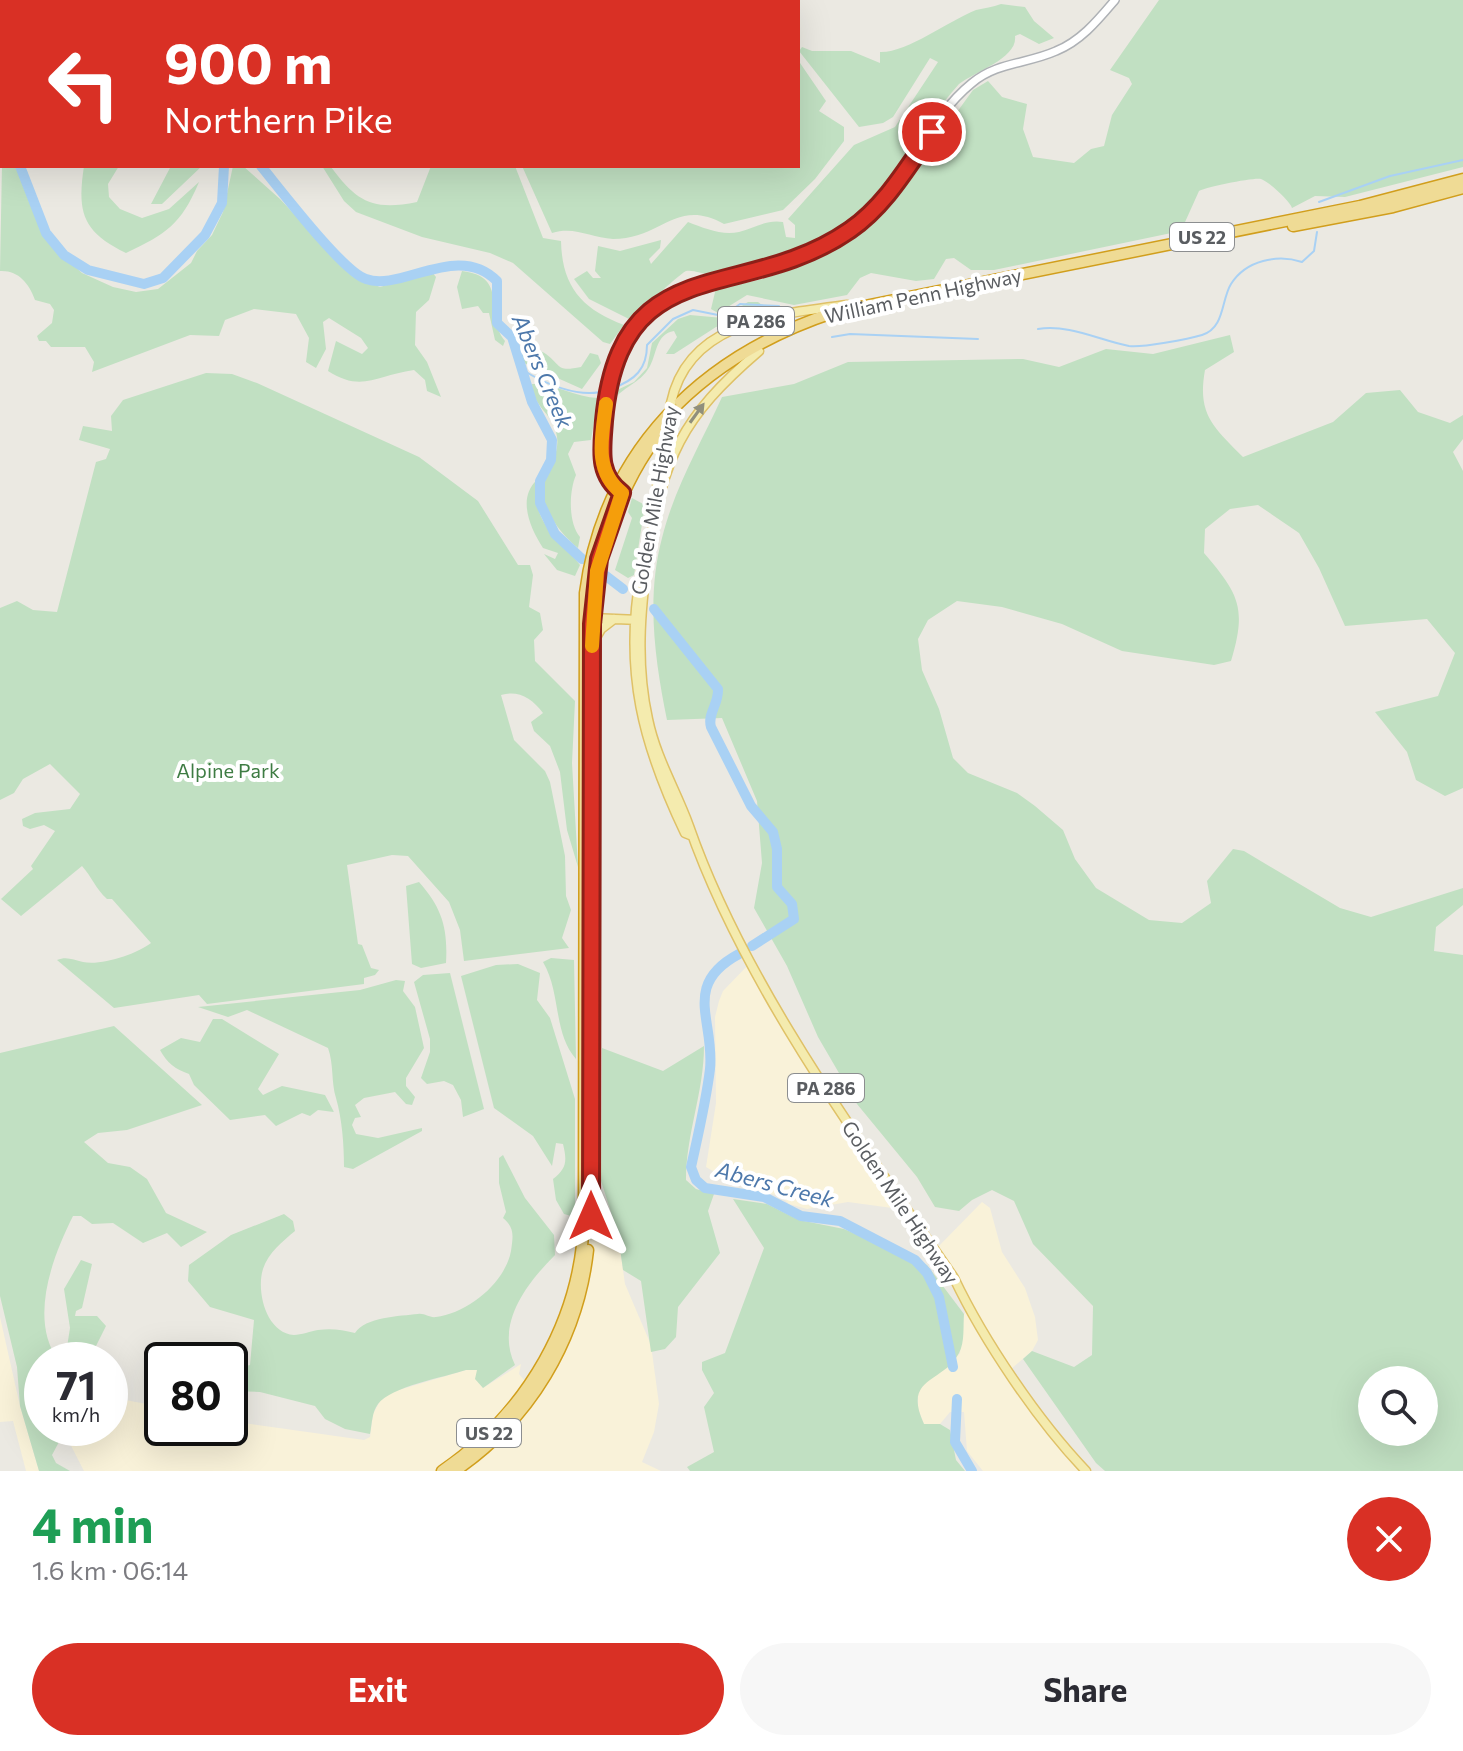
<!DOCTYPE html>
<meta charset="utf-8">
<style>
:root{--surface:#fff;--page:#f7f7f7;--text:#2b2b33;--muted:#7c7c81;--accent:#d93025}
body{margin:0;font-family:Commissioner,sans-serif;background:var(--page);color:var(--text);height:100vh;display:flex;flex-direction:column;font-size:30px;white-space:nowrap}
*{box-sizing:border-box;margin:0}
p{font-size:26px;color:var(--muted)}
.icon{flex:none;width:44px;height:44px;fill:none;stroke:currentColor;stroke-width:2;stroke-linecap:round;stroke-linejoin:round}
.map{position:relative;height:1471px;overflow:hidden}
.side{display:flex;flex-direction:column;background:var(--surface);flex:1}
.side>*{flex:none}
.guide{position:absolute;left:0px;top:0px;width:800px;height:168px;box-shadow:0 8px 32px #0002;background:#d93025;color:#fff;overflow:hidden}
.buttons{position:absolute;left:1358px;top:1366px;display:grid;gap:16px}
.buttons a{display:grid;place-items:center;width:80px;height:80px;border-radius:50%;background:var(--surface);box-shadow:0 8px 32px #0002;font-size:40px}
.speed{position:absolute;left:24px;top:1342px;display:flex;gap:16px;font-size:40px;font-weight:700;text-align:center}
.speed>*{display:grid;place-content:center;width:104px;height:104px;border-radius:50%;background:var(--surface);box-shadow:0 8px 32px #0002;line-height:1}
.speed small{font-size:20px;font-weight:400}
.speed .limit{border:4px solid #111;border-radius:12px;background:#fff;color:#111}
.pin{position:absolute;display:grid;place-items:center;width:68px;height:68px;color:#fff;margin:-34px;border:4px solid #fff;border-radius:50%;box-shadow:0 2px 8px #0007}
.me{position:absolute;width:88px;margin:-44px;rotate:0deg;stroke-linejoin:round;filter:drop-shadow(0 0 6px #0008)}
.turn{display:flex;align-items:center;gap:28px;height:168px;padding:0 32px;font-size:36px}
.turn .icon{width:104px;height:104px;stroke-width:2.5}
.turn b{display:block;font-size:56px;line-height:68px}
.round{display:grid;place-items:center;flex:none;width:84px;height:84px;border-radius:42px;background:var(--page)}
.summary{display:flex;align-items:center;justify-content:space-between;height:136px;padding:0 32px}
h1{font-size:48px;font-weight:700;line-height:60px;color:#1e9e55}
.action{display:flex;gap:16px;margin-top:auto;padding:16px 32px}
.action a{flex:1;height:92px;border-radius:48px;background:var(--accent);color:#fff;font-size:32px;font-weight:700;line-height:92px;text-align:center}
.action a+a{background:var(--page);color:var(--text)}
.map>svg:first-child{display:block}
.commercial{fill:#f9f2d9}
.green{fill:#c1e0c2;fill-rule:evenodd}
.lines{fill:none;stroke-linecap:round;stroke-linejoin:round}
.stream{stroke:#a9d1f4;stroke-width:2}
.river{stroke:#a9d1f4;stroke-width:10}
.secondary-casing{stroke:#aeb1b5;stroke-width:10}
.primary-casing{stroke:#dfc167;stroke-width:11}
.highway-casing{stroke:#d19e1c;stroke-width:13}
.secondary{stroke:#fff;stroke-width:7}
.primary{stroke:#f4ebae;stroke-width:8}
.highway{stroke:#efdb95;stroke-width:10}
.primary-bridge-casing{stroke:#dfc167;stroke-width:11;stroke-linecap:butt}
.primary-bridge{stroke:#f4ebae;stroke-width:8}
.oneway{fill:#908f7c}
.route-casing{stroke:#8d1f18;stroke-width:20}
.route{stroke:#d93025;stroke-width:14}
.slow{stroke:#f59e0b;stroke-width:14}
.labels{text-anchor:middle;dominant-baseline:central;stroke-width:8;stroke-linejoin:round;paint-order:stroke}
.shield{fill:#fff;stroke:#8c8e90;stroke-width:2}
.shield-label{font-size:18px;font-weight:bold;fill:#5a5d61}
.street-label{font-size:20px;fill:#5a5d61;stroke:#fff}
.park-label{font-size:20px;fill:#3e7c43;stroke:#fff}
.water-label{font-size:22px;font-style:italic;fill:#4d78ab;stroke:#fff}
</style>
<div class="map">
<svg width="1463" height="1471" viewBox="0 0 1463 1471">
<rect width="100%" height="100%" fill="#ebe9e2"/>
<path class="commercial" d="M752,961L767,991L907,1210L848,1202L807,1209L789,1204L782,1197L731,1182L706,1167L716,1103L715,1017L719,1001L723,991Z
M591,1196L608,1211L618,1234L625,1284L651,1345L659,1404L654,1432L642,1462L661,1471H455L513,1420L587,1264Z
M982,1202L990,1208L1002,1252L1025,1288L1035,1317L1038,1340L1032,1351L1010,1370L1086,1471H983L967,1451L964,1412H950L940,1424L930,1427L924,1424L918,1409V1393L927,1379L948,1367L960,1353L964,1314L969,1310L935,1250Z
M0,1317L20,1406L39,1471H26L13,1421L0,1422Z
M521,1364L519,1374L529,1386L513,1407L442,1471H84L64,1432L65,1428H110V1397L162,1407V1428H230V1421L364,1440L370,1437L373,1414L380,1401L392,1392L466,1370H477L483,1388Z"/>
<path class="green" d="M0,0H48L2,2L0,141Z
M58,0H264L267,2H57Z
M287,0H642L644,2H281Z
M1159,0H1463V167L1345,197L1315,196L1292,208C1290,201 1268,181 1261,179C1255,177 1206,187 1199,191L1181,231L994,270H971L954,258L946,259L934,279L916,281L871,273L860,278L847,295L794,305L747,295L718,313L711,309L716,288C782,280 850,251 893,199C922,165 946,126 973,90L988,81L1002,97L1027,104L1023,129L1033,157L1074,163L1091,149L1104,146L1112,115L1132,84L1129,78L1110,70Z
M1001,4L1025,7L1034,21L1054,38L1039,44L1020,34L1015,36C1018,58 976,71 959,84C920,127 881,205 831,233C796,252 755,267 715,274C705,276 694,269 686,271C682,272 636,314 631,320L589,299L574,279L587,271L593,278H601L595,271L598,246L620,251L661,240L660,248L649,259L651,264L688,222C704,228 722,236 739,232C755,228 767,219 783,222L786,237L795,238V225L788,219L854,145L895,127L938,62L930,58L893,117L883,123L859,127L799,51L802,47L812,51H851L880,63V52C907,53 948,21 976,10C984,8 993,7 1001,4Z
M798,60L826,101L819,111L844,127V141L815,179L783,210L724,224C676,197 662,239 613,239C591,238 575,226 552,233L522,166H798Z
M2,164L15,166L51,245L82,273L113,287L136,292L158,289L191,263L197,251L212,235L223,212L233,166H243L280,199L352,276L380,287L432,272L436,277L429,300L416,312L415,345L427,362L441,397L427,391L425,380L414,370C377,375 362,393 328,371L336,341L362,354L368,348L361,338L329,318L323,322L326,349L316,368L306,362L309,338L296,314L254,309L225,320L219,336L190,335L92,372L94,362L85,347H51L46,341H39L37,336L52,323L54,310L50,304L35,300C29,283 18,270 0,271Z
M84,166H119L108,184L109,197L120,209L142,218L169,209L199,182C181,225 166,234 126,253C82,232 77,212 84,166Z
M171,166H202L162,204H151Z
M322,166L331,167C357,202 373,211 417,202L431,166H515L543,238L561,241C562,287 582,309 624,325L610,344L603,342L513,263L490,253L422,237L356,212L344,201Z
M462,271C510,277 483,313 505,341L503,346L495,340L489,313H483L478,306L462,309L457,287Z
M748,302H758L770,311L716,327L674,354H666L677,337L674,331C656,334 657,353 650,366C641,382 629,384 617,396L615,391L634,382L647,368L652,343L678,319L690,315L723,318Z
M1230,335L1234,352L1205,370C1197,414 1213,427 1243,457L1333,422L1366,393L1400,390L1418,412L1450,423L1463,415V439L1453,452L1463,471V788L1445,796L1416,780L1407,752L1375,712L1438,696L1455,653L1427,619L1345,626L1319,568L1299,533L1258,505L1230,509L1205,529L1204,553C1239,594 1247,608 1231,661L1214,665L1122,651L1062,624L1002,607L957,601L928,620L918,639L922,670L939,709L953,758L968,773L1017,793L1035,806L1063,830L1075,859L1096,888L1149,920L1182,923L1211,903L1207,881L1233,849L1244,851L1340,908L1371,917L1463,888V905L1436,927L1434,951L1463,955V1471H1105L1096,1463L1023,1359L1032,1351L1074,1367L1092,1355L1093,1306L1033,1244L1014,1201L992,1190L972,1200L959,1211L935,1207L917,1177L857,1104L818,1037L787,966L754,908L762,863L757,801L722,718L667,720C655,661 646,598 662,538C674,489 701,443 722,397L794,384L848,362L1023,359L1059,367L1106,349L1153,354ZM1372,1380H1424V1432H1372Z
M520,347C528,349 539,349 546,354C562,366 556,372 581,367L590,353L598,355L601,363L582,389L524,363Z
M206,373L232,374L257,383L419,457L478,501L518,565H530L533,575L529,607L540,613L543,630L534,640L535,661L575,701L572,763L578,867L567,830L560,772L550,746L534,731L531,722L543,713C532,698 518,690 501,695L514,740L545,771L550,782L565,856L566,896L571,910L562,938L569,948L464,961L460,930L449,902L408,856L392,855L347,865L358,944L362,945L371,968L379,970L375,975L364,978V984L207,1004L199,995L114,1008L57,960C67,956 73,960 83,962C101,966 137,954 151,943L112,899H107C95,888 92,877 82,866L21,916L1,899L33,869L31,866L55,831L44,825L30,829L23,826L22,819L35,813L70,809L80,794L50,764L23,779L14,793L0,800V608L17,601L33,610L57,612L96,462L106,459L110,449L79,440L83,426L112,431L111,416L123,400Z
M532,384C554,383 575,397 598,398L591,440L574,442L568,454L576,475C569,491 568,523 580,537L578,548C560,534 536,503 545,479C551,462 561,451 556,432C552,413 532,406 532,384Z
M537,480C531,525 557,534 580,565L575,576L557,570L544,554L555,559L558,553L543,548C530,528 517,498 537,480Z
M632,498L645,505L634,575L628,578L615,570L632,518L628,512Z
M419,882C442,908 448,928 446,963L421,968L412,964L406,886Z
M551,958L574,960L576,1059C553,1033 561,992 543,962Z
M518,964L540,973L537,1000L550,1018L575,1099V1217L564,1214L556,1200L553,1179C567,1168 567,1161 563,1144L556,1143L552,1166L533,1136L494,1108L461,976L496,965Z
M450,973L484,1109L463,1117L461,1100L453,1085L444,1081L427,1084L421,1078L430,1052V1039L414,982L423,975Z
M396,980L405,981L403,991L415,1007L424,1048L406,1078V1086L415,1097L412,1105L406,1104L395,1092L364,1098L355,1105L361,1117L355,1118L352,1125L356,1134L378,1138L422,1128V1131L353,1169L344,1167C344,1144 342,1119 336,1098C331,1082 334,1065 328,1048L247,1010L228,1017L198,1007L360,990Z
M213,1019H222L279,1054L258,1089L263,1095L282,1086L325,1095L334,1112L318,1110L310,1116L302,1113L276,1126L265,1115L230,1120L194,1085L189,1074C175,1069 167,1063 160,1050L181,1038L200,1042Z
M114,1026L202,1105L127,1130L98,1133L84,1142L108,1163L130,1167L147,1179L166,1213L207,1232L181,1247L167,1233L143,1243L113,1223L92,1224L81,1216H73C52,1258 29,1319 58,1360H42V1428H59V1442L52,1455L56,1463L70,1471H39L20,1406L17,1367L0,1296V1053Z
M704,1046C704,1092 686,1134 686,1180L696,1189L714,1194L708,1211L720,1253L678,1307L676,1337L665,1349L651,1352L641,1281L623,1270L618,1234L601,1181L602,1048L663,1071Z
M503,1155L525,1198L554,1235L555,1255C527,1283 495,1324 515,1365L483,1388L475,1379L477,1370H466C445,1377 390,1387 378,1404C372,1412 372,1423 370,1434L345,1429L325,1419L315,1406L260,1392L230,1391V1370L250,1365L254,1320L210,1307L188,1281L189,1265L231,1235L284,1214L293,1221L295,1231C283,1241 268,1253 263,1269C256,1291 266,1333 294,1335C301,1335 311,1331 318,1330C332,1328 342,1330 355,1333C365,1317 400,1316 418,1314C425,1313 429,1318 436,1317C468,1313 505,1283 511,1251C513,1236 515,1228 503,1218L506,1212L499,1183V1158Z
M733,1199L767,1204L799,1220L844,1229L927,1265L964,1314C963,1326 965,1342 959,1353C943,1384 902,1376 924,1424H940L950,1430L956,1460L965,1471H690L687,1467L714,1452L704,1407L714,1393L702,1370V1362L725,1353L764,1248Z
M81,1260L92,1264L82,1308L76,1311L75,1316H97L106,1326L89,1360H65L70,1328L64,1289Z"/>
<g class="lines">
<path class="stream" d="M1319,202L1390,176L1463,160
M1038,329C1069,324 1099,340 1129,346C1141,348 1189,339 1202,335C1225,328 1221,300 1231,284C1246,260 1278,254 1302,262L1314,251L1317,232
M832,337L850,334L978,339
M520,368C542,383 581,400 607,390
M613,388C635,380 647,369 647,345L673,319L693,310L723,316L740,304L779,306"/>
<path class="river" d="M0,108L2,109
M20,166L46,233L64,255L88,270L144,284L163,278L205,235L222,203L224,166
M261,166C280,189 343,272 366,279C401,292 458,241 497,281V323L512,337L532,402L552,440L551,460L540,481V503L555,534L582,559
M606,576L623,589
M654,609L718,689C719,704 707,714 711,727L751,806L773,832L777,849V887L792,904L794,919L752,946
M739,954C681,985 715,1021 710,1069C706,1102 698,1135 691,1167L696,1180L705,1188L764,1197L801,1216L840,1221L915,1260L927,1273L939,1297L953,1367
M957,1399L955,1442L972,1471"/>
<g class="secondary-casing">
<path id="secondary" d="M618,489C596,473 602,447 604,423C620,250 736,303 848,232C904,196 921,124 972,83C997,62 1027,64 1056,51C1081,41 1098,20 1115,0"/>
</g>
<g class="primary-casing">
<path id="primary" d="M759,351C681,418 663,457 648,557C640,612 636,665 648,719C656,758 676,790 689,826C744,984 859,1139 954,1278C984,1341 1038,1421 1086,1471
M671,403C688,321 778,314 847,305
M657,484L665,438
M641,572C623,671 643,745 685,833L690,835
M592,618L639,620
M594,641L601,629L614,619"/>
</g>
<g class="highway-casing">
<path id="highway" d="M1293,226L1393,207L1463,188
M591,810C591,674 574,531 670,421
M442,1471C527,1413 582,1319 584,1216L585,593C604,450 701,356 835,312L1360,206L1463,179
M455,1471C530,1420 578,1340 588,1250"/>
</g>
<use href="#secondary" class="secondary"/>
<use href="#primary" class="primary"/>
<use href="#highway" class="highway"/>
<g class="primary-bridge-casing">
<path id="primary-bridge" d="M665,438L671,403"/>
</g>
<use href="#primary-bridge" class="primary-bridge"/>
</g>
<defs><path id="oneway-solid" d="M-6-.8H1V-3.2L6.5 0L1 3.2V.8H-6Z" transform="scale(2)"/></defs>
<use class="oneway" href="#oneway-solid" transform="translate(697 413) rotate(-54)"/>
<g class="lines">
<g class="route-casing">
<path id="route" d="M591,1216L592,624L599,559L622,493C597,474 602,450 604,421C620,246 742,305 850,230C886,205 908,166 932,132"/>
</g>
<use href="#route" class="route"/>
<path class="slow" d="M592,646L597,571L622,493C593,471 602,436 606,404"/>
</g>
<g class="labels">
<g class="shield">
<rect x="1170" y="223" width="64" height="28" rx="6"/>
<rect x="718" y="307" width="76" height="28" rx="6"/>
<rect x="788" y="1074" width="76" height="28" rx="6"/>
<rect x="457" y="1419" width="64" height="28" rx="6"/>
</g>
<g class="shield-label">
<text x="1202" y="237">US 22</text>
<text x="756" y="321">PA 286</text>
<text x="826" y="1088">PA 286</text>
<text x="489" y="1433">US 22</text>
</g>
<g class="street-label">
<text transform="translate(923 295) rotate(-12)">William Penn Highway</text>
<text transform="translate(654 500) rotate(-80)">Golden Mile Highway</text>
<text transform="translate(901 1202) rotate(56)">Golden Mile Highway</text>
</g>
<g class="park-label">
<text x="228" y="770">Alpine Park</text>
</g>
<g class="water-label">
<text transform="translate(543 371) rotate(67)">Abers Creek</text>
<text transform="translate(775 1184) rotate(15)">Abers Creek</text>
</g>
</g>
</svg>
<div class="buttons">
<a><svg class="icon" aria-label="search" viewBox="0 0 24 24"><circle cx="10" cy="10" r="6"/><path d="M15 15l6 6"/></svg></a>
</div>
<div class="speed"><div>71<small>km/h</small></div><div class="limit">80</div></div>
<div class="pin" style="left:932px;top:132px;background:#d93025"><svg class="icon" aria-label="arrive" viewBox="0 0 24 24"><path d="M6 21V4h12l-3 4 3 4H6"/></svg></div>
<svg class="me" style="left:591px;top:1216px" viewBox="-20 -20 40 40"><path d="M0-17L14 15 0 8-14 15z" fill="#d93025" stroke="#fff" stroke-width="4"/></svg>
<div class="guide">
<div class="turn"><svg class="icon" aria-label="left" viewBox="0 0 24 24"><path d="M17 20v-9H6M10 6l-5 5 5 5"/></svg><div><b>900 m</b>Northern Pike</div></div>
</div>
</div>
<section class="side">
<div class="summary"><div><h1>4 min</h1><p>1.6 km · 06:14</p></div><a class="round" style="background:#d93025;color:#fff"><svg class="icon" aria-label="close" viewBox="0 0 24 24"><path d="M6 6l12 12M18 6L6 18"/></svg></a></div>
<div class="action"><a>Exit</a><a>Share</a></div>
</section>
